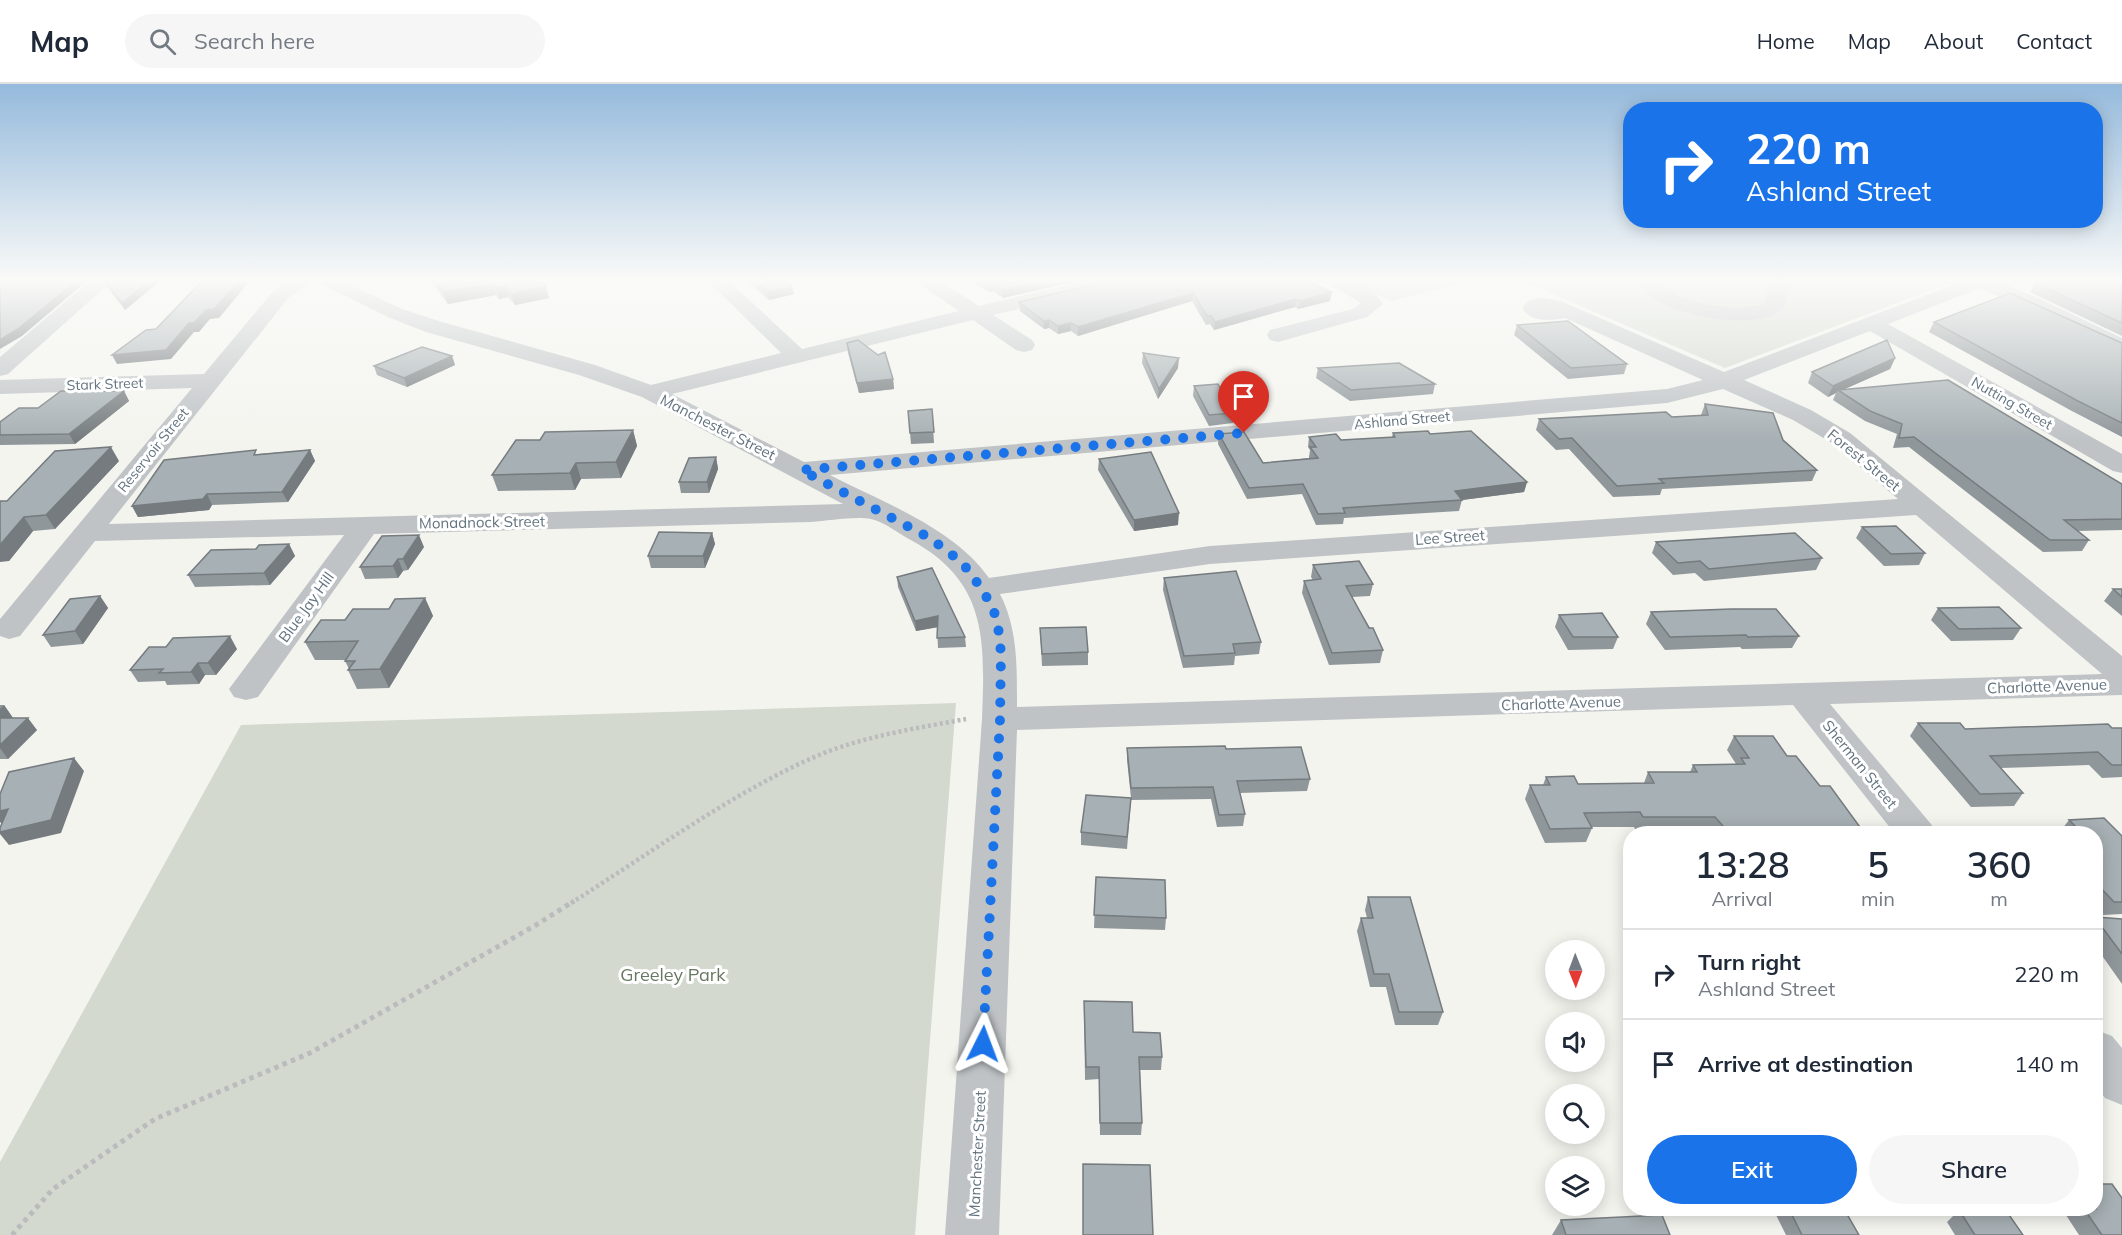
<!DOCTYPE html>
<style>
:root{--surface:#fff;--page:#f6f6f7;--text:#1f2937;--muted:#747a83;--line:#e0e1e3;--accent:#1a73e8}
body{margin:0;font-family:Mulish,sans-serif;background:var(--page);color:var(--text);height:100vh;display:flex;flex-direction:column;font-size:22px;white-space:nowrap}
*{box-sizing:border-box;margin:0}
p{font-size:20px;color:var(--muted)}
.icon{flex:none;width:33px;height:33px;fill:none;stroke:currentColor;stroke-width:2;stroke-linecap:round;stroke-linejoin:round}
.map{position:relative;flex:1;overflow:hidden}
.drawer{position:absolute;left:1623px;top:742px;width:480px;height:390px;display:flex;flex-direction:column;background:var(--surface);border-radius:24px;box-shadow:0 3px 15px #0003}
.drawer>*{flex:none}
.guide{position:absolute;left:1623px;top:18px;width:480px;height:126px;border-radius:24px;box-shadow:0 3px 15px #0003;background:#1a73e8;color:#fff;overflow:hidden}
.needle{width:39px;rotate:179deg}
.fabs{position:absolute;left:1545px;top:856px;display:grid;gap:12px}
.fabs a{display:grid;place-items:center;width:60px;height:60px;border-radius:50%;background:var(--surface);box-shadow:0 3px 15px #0003;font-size:30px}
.pin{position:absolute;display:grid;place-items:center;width:51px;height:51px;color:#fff;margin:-62px -26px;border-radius:50% 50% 50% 0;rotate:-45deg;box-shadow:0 0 6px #0007}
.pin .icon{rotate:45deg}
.me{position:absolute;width:66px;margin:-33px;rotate:3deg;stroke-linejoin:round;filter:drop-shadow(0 0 4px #0008)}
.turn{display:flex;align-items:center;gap:21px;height:126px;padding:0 24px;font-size:27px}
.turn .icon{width:78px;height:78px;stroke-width:2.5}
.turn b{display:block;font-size:42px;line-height:51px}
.eta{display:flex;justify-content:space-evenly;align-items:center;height:102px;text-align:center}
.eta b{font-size:36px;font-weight:600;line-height:42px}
.button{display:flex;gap:12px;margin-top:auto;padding:12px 24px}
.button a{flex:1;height:69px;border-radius:36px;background:var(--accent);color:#fff;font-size:24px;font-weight:600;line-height:69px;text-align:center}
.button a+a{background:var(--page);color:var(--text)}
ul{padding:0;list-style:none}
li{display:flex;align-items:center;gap:18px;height:90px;padding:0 24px;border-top:2px solid var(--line)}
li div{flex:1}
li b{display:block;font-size:22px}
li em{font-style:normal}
header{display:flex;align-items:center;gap:36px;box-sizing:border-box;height:84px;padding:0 30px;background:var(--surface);border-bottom:2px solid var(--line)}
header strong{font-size:28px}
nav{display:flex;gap:33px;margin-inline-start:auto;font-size:21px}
.search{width:420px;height:54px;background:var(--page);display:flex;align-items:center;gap:15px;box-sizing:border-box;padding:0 21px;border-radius:33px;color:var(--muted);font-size:22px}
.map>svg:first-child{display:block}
.green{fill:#d3d9cf}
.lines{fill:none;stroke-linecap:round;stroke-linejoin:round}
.path-far1{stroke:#b9bbbd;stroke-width:4.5;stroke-dasharray:3 3;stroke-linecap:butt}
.path{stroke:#b9bbbd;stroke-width:5;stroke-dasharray:4.5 4.5;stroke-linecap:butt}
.minor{fill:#bfc3c6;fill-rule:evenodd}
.wall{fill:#90979b}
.shaded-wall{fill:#757b7e}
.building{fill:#a7b0b4;stroke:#757b7e;stroke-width:1.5}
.route{stroke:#1a73e8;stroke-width:10;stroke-dasharray:0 18}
.labels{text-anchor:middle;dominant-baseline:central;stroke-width:6;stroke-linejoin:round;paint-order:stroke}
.far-street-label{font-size:14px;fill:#637480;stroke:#fff}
.street-label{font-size:15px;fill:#637480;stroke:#fff}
.near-park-label{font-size:18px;fill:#677861;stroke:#fff}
</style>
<header>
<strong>Map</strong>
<div class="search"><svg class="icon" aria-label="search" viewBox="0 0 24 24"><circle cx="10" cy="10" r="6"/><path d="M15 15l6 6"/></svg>Search here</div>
<nav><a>Home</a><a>Map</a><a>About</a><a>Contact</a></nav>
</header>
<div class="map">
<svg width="2122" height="1151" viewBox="0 0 2122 1151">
<rect width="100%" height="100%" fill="#f4f4ef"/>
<path class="green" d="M1346,196H1474L1391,217Z
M1520,196H1958L1725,284Z
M956,619L915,1151H0V1078L241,641Z"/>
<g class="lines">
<path class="path-far1" d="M571,819C649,770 735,707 819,671C865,652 918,644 966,635"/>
<path class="path" d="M12,1151L53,1105L155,1035L310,969L536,841L574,817"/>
<path class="minor" d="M91,196H113L8,290L0,292V273Z
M292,196H339L402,225L442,238L595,281L651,301L781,269L707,196H728L802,265L959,227L919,200L916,196H939L979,222L1090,196H1123L1120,200L993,231L1032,256L1035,261L1032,266L1024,268L1016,266L973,236L672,310L804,378L1667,305L1703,296L1565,234C1550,237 1531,238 1522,224C1531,210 1549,214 1563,218L1724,288L1966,196H1994L2036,213L2122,254V269L1980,204L1888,240L2122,370V389L2113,387L1870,247L1744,296L1811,326L1850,349L2122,572V611L1830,620L1931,740L1937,750H1895L1793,621L1017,646L999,1151H945L982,635C985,555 988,496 907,454C897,448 882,437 871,435C854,432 828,437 811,438L374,450L258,613L246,616L234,613L229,605L344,451L95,457L20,552L9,555L0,552V535L192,304L0,310V296L204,290L275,205ZM315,197L388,233L426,248L579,291L642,313L843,420L109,440L289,213ZM1723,305L1793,336L1832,359L1898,415L1210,462L989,494C954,444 882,418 830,391L1667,319ZM1916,431L2102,590L1017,623C1017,584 1018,545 1000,510L1210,480Z
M1326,196C1350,194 1369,199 1383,220L1367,233L1278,258L1270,256L1267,251L1270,246L1353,225L1361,219L1329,200Z
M1637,196H1657C1675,219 1739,231 1765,219L1768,203L1775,196H1796C1793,200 1789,203 1788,207C1785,214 1788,222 1780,227C1752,247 1668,232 1645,207C1642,204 1640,200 1637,196Z
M2096,946L2112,952L2122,964V1021L2105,1014L2096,1002Z"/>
</g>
<path class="wall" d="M161,196L125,226L108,204L104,197Z
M430,196H539L549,214L515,221L508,213L499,215L496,211L448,220Z
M746,196H786L792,203L794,210L769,216Z
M968,196H1082L1003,214L993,207L989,208Z
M1114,196L1330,217L1298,225L1295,223L1214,246L1210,240L1206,241L1192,217L1078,252L1071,247L1058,250L1049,244L1044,245L1020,227L1019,218Z
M2122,196V252L2030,208L2035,199Z
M1934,238L2122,259V353L2070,326L1929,248Z
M1517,241L1627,280L1624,290L1568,295L1514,251Z
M847,259L893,295L894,305L859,309L848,269Z
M1143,269L1178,284L1158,315L1142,279Z
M452,272L455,281L407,303L377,291L374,282Z
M1895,274L1890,285L1845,305L2122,400V446L2077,447L2089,456L2082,467L2043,468L1909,363L1893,364L1897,350L1865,337L1833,316L1836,309L1828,313L1808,299L1812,288Z
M1318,284L1435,300L1433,310L1350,317L1316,294Z
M1194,302L1234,329L1233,339L1209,342L1193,312Z
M124,307L129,317L75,360L0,361V338L38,324Z
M1705,320L1783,356L1817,386L1812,397L1662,405L1660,411L1613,413L1569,365L1556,366L1536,346L1539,335L1672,333L1701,331Z
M932,325L934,359L911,360L908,327Z
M633,346L637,362L621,394L581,395L575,406L498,407L492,391L540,356Z
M1393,349L1430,350L1527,398L1524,408L1462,416L1459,427L1344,434L1343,440L1316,441L1302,410L1247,415L1218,360L1219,350L1263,379L1309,374V373L1310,366L1308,363L1309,353L1341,356L1392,353Z
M310,366L315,377L288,418L212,421L209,426L138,433L132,422L258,370Z
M716,373L718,385L709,409H681L679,398Z
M1099,375L1178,441L1134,447L1098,386Z
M119,377L55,445L33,447L9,477L7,417Z
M1862,443L1925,469L1919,481L1884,482L1856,454Z
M712,449L715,460L705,484H651L648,472Z
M1656,458L1822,474L1816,486L1704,497L1695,489L1673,491L1652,469Z
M289,460L295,472L270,501L195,503L188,491L256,465Z
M424,463L408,486L403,487L398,494L365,495L360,483Z
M1313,481L1373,500L1370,512L1352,513L1383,566L1380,579L1329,581L1302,509L1304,497L1313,496L1311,493Z
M897,493L965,553L966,563L938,564L937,543L916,547L898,503Z
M1164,494L1261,558L1259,570L1235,572L1234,581L1183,584L1163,506Z
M2113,505H2122V532L2104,517Z
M100,512L108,524L83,560L51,563L43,551Z
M425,514L433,532L389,604L357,605L348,586L349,585L345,577L346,576H315L305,558L345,536L389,525Z
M1938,524L2021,544L2013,556L1951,557L1931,536Z
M1651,528L1799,552L1792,564L1742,565L1740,563L1665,566L1646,540Z
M1559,531L1618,553L1613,565L1568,566L1555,543Z
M1040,544L1088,568V581L1042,582Z
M166,563L237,565L216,591H205L199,600L167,601L165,597L138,598L130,586Z
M0,621H4L13,634L37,646L8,675H0Z
M1918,639L1965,645L2122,644V693L2102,694L2089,681L2001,684L2023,709L2014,722L1971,723L1910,652Z
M1734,652L1787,672L1820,702L1865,750H1710L1707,747H1636L1634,743H1591L1592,744L1586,758L1545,759L1525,715L1530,701H1543L1546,693L1578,700L1644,699L1648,688H1690L1693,681L1736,680L1727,666Z
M1127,664L1226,665L1310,695L1307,707L1240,709L1245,730L1243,742L1217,743L1211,715L1131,716L1127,765L1081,761V748L1131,714L1127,676Z
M2069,736L2122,752V830L2103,831L2096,823V750H2060L2059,749Z
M1096,793L1166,834L1165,846L1094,844Z
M1368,813L1443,928L1438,941H1395L1386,903H1370L1357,847L1361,834H1367L1365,826Z
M2096,833L2122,835V900L2096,863Z
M1084,917L1133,948L1162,973L1161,986H1140L1142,1039L1141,1051H1100L1099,995L1085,996Z
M1773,1125H1844L1859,1151H1786Z
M2062,1125H2096L2122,1151H2079Z
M1959,1126L2023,1151H1955L1947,1138Z
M1561,1136L1670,1151H1552Z"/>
<path class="shaded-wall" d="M77,196H88L22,252L0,265V256Z
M150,196H161L125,226L122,219Z
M240,196H248L249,198L219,234L210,235L199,248H194L171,275L117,280L112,271L189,239Z
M1047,196H1082L1003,214L1002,206Z
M993,199V207L989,208L988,200Z
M493,200L496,211L448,220L444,208Z
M505,202L508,213L499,215L496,204Z
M546,202L549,214L515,221L512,210Z
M792,203L794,210L769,216L768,208Z
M1332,208L1330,217L1298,225L1300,217Z
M1193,209L1192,217L1078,252V243Z
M1296,215L1295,223L1214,246L1215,238Z
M1049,236V244L1044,245V237Z
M1071,239V247L1058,250V242Z
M452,272L455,281L407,303L404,294Z
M1179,274L1178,284L1158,315L1159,305Z
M1895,274L1890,285L1840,307L1838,306L1836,309L1828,313L1833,302Z
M893,295L894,305L859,309L857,299Z
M124,307L129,317L75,360L69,350Z
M633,346L637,362L621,394L616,378Z
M111,363L119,377L55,445L46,431Z
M310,366L315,377L288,418L282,408Z
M716,373L718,385L709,409L707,398Z
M576,379L581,395L575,406L570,389Z
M1527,398L1524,408L1462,416L1455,407Z
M207,410L212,421L209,426L138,433L132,422Z
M1179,429L1178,441L1134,447V436Z
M24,433L33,447L9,477L0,478V461Z
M712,449L715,460L705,484L703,472Z
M419,451L424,463L408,486L403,475Z
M289,460L295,472L270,501L264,489Z
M398,475L403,487L398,494L393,482Z
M100,512L108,524L83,560L75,547Z
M425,514L433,532L389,604L380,585Z
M938,532L939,543L916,547L915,537Z
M230,552L237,565L216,591L208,579Z
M198,579L205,591L199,600L191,588Z
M4,621L13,634L0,646V625Z
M28,634L37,646L8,675L0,664V661Z
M74,674L84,687L61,749L9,761L0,750V748Z
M8,725L3,741L0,738V727Z"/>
<path class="building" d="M0,196H77L18,245L0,256Z
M106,196H150L122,219L104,197Z
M203,196H240L214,225L206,226L194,239H189L166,266L112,271L146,246L156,245Z
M435,196H539L546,202L512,210L505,202L496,204L493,200L444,208Z
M754,196H786L792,203L768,208Z
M981,196H1047L1002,206L993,199L988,200Z
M1114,196H1306L1332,208L1300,217L1296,215L1215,238L1211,232H1207L1193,209L1078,243L1071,239L1058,242L1049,236L1044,237L1019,218Z
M2043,196H2122V239L2035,199Z
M2010,209L2122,259V339L2076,316L1934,238Z
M1568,237L1627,280L1571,284L1517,241Z
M858,256L878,271L885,268L893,295L857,299L847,259Z
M1887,256L1895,274L1833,302L1812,288Z
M422,263L452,272L404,294L374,282Z
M1143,269L1179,274L1159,305Z
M1399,279L1435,300L1351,306L1318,284Z
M1948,296L2122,400V435L2064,436L2089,456H2050L1914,353L1899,354L1902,340L1870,327L1838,306Z
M1218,300L1234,329L1209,331L1194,302Z
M61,307H124L69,350L0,351V338L19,324H38Z
M1705,320L1773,329L1783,356L1817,386L1659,395L1664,399L1617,402L1572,354L1559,355L1539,335L1666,328L1672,333L1708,331Z
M932,325L934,348L910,349L908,327Z
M633,346L616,378L576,379L570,389L492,391L516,356H540L545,348Z
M1428,347L1430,350L1471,347L1527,398L1455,407L1462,416L1343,424L1345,429L1318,430L1303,400L1249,404L1219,350L1244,348L1263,379L1318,374L1310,363H1316L1309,353L1336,350L1341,356L1395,353L1393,349Z
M111,363L46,431L24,433L0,461V417H7L55,367Z
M256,366L254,371L310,366L282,408L207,410L203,415L132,422L164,376Z
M1151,368L1179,429L1134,436L1099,375Z
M716,373L707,398H679L689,374Z
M1896,442L1925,469L1891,470L1862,443Z
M659,448L712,449L703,472H648Z
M1795,449L1822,474L1709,485L1700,477L1678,479L1656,458Z
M419,451L403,475H398L393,482L360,483L382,452Z
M289,460L264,489L188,491L211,466L256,465L259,461Z
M1359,477L1373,500L1346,502L1369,544H1373L1383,566L1332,569L1304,497L1321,495L1313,481Z
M932,484L965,553L937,554L938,532L915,537L897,493Z
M1236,487L1261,558L1233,560L1235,569L1184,572L1164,494Z
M2113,505H2122V513Z
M100,512L75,547L43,551L70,515Z
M425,514L380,585L348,586L355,577H345L358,557L305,558L321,536H345L353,525H389L395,515Z
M1999,523L2021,544L1959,545L1938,524Z
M1731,525H1776L1799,552L1748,553L1746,551L1670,553L1651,528Z
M1602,529L1618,553H1573L1559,531Z
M1086,543L1088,568L1042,570L1040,544Z
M230,552L208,579H198L191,588L159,589L163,585L130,586L149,563H166L173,554Z
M0,634H28L0,661Z
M1918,639H1960L1965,645L2108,640L2112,644H2122V681H2112L2098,668L1990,672L2023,709L1980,710Z
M1734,652H1773L1787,672H1796L1820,702H1830L1865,750H1730L1715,733H1643L1640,728L1584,729L1592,744L1550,745L1530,701H1550L1546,693L1574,692L1578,700L1654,699L1648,688H1697L1693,681L1745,680L1741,674H1749Z
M1225,662L1226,665L1301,663L1310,695L1237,697L1245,730L1219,731L1213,703L1131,704L1127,664Z
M74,674L51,736L0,748V744L8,725L0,727V710L9,688Z
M1086,711L1131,714L1127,753L1081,748Z
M2104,734L2122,752V818H2114L2096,799V750H2083L2069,736Z
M1096,793L1165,796L1166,834L1094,831Z
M1368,813H1410L1443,928H1399L1389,890H1374L1361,834H1373Z
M2096,833L2122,835V870L2096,835Z
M1084,917L1132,918L1133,948L1160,949L1162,973H1139L1142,1039H1100L1099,983H1086Z
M1083,1080L1150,1081L1153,1151H1083Z
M2096,1100H2112L2122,1114V1151H2102L2084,1125H2096Z
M1789,1125H1844L1859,1151H1802Z
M1969,1125H2005L2023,1151H1975L1959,1126Z
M1662,1131L1670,1151H1566L1561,1136Z"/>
<linearGradient id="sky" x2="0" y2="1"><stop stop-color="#95badc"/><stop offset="0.55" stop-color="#fafaf8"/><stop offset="1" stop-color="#fafaf8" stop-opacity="0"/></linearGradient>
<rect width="2122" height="357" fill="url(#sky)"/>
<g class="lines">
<path class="route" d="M983,960L1000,635L1001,569L998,542L993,524L981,504L964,481L950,469L928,453L801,386L1244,349"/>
</g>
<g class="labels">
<g class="far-street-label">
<text transform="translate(105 300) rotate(-2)">Stark Street</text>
<text transform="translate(2012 319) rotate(30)">Nutting Street</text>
<text transform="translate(1402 336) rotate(-5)">Ashland Street</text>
<text transform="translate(153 366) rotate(-51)">Reservoir Street</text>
</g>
<g class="street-label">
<text transform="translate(718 343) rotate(27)">Manchester Street</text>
<text transform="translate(1864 376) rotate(39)">Forest Street</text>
<text transform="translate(482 438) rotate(-1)">Monadnock Street</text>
<text transform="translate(1450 453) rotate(-4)">Lee Street</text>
<text transform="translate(306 523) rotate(-54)">Blue Jay Hill</text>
<text transform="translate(2047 602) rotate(-2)">Charlotte Avenue</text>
<text transform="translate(1561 619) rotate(-2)">Charlotte Avenue</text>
<text transform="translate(1860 680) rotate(51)">Sherman Street</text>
<text transform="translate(977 1070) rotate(-87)">Manchester Street</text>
</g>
<g class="near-park-label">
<text x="673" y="890">Greeley Park</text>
</g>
</g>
</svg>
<div class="fabs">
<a><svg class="needle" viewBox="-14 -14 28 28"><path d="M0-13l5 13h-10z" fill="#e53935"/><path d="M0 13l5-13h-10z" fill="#747a83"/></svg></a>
<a><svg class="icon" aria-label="sound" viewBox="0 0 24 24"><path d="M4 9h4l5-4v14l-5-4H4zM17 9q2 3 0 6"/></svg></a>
<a><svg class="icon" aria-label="search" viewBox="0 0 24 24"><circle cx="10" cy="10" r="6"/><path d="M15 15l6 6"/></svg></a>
<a><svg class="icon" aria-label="layers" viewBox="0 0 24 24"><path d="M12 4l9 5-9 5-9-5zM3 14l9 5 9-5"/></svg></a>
</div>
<div class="pin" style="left:1244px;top:349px;background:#d93025"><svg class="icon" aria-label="arrive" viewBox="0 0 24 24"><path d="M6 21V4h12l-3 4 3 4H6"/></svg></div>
<svg class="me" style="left:983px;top:960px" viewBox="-20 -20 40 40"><path d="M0-17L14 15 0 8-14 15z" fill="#1a73e8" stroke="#fff" stroke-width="4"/></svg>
<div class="guide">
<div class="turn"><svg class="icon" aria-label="right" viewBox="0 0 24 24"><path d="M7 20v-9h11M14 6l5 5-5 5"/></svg><div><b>220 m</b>Ashland Street</div></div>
</div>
<section class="drawer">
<div class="eta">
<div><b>13:28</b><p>Arrival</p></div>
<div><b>5</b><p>min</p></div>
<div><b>360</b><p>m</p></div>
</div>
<ul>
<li><svg class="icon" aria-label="right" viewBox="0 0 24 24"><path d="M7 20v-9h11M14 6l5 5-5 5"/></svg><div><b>Turn right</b><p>Ashland Street</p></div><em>220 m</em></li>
<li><svg class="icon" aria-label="arrive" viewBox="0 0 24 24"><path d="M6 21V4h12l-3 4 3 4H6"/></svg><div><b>Arrive at destination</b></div><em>140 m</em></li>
</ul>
<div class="button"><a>Exit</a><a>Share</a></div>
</section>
</div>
